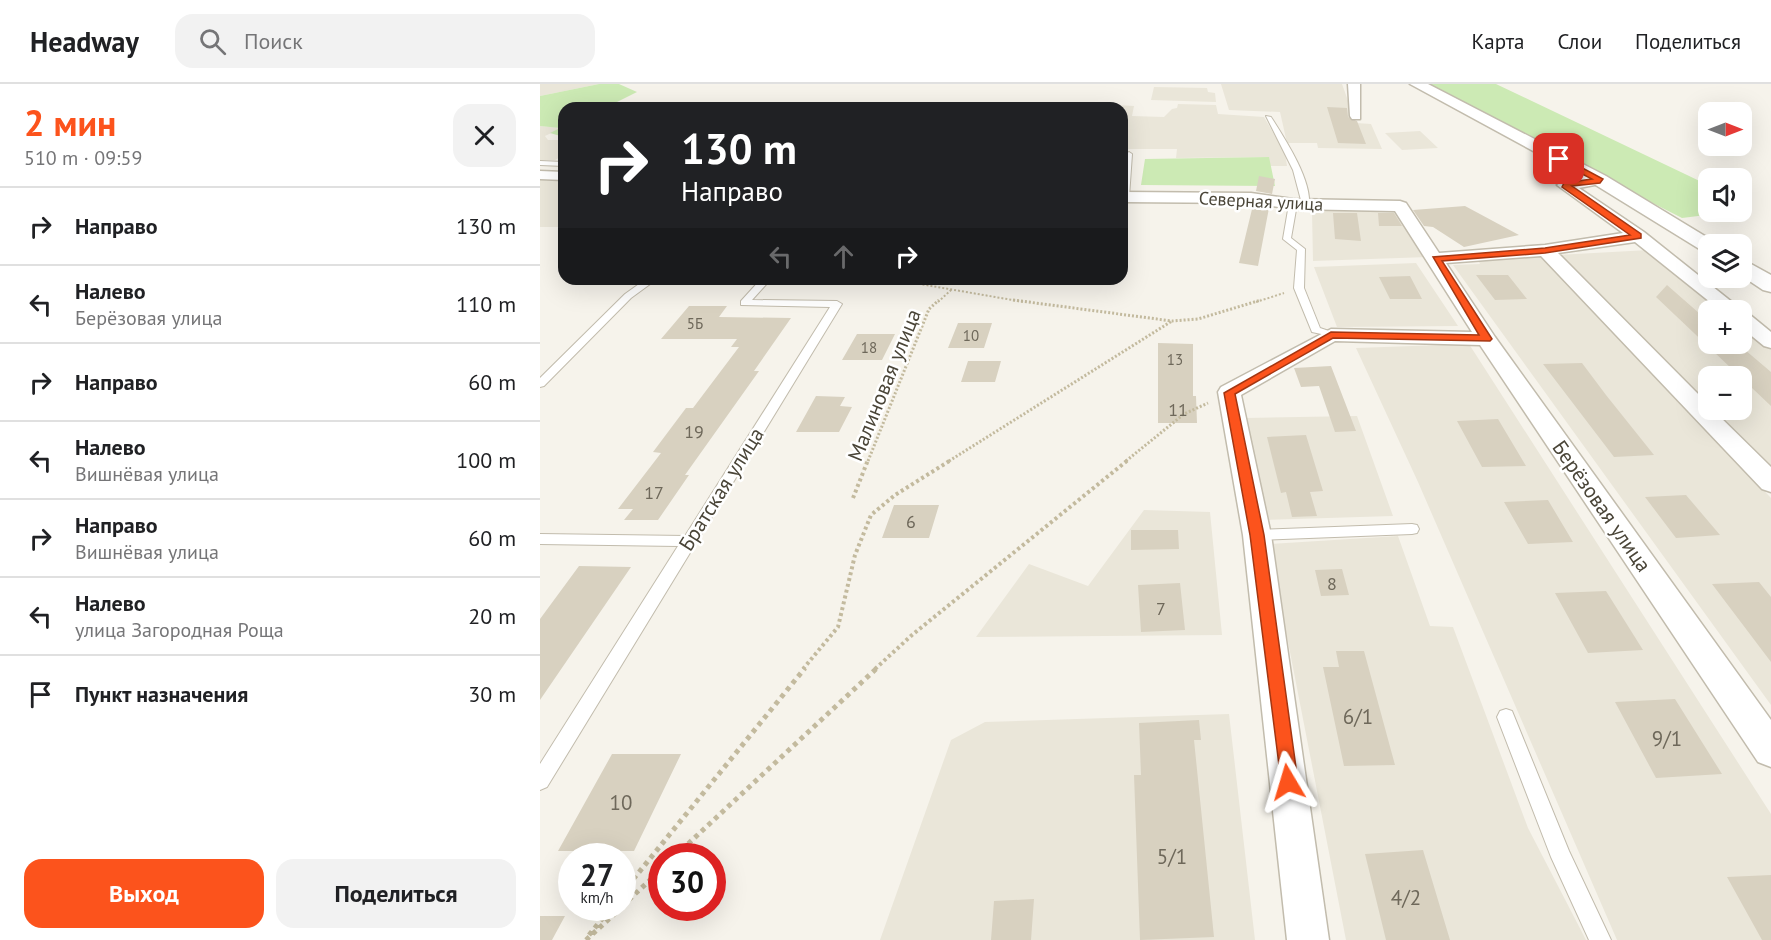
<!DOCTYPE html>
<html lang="ru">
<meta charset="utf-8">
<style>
:root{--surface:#fff;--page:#f2f2f2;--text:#202124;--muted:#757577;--line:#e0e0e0;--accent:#fc531c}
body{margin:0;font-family:"PT Sans",sans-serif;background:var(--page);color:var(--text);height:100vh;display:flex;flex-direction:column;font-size:22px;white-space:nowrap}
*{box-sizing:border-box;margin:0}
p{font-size:20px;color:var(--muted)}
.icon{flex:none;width:33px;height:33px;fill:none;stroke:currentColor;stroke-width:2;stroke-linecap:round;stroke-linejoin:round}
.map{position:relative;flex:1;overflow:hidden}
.sheet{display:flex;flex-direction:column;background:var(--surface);width:540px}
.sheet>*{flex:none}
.guide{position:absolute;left:18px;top:18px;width:570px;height:183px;border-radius:18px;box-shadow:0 6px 24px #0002;background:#202124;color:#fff;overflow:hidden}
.needle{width:39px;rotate:90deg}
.buttons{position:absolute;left:1158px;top:18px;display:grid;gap:12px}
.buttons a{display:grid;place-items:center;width:54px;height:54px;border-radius:12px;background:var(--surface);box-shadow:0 6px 24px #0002;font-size:30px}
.speed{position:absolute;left:18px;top:759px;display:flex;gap:12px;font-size:30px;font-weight:700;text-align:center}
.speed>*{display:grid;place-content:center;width:78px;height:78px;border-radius:50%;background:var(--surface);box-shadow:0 6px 24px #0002;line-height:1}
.speed small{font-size:15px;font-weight:400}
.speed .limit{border:9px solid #d22;background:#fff;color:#111}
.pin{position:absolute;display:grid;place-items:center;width:51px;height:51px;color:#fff;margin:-26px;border-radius:12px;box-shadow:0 3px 9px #0006}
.me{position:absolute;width:66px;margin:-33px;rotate:353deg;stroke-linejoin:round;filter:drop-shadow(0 0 4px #0008)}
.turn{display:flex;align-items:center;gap:21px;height:126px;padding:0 24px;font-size:27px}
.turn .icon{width:78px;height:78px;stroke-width:2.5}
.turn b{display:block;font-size:42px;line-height:51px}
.lanes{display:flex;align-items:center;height:57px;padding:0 24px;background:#0003;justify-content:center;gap:30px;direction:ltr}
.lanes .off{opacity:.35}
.round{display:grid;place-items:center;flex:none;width:63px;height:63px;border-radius:18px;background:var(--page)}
.overview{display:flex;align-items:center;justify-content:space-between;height:102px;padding:0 24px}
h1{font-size:36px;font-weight:600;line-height:45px;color:var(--accent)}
.cta{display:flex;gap:12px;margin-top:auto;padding:12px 24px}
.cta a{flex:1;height:69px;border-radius:18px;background:var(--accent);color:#fff;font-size:24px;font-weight:600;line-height:69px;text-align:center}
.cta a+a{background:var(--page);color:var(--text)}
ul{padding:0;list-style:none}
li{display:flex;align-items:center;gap:18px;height:78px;padding:0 24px;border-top:2px solid var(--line)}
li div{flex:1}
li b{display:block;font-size:22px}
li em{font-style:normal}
header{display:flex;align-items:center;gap:36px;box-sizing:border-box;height:84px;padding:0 30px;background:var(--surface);border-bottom:2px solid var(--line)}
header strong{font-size:28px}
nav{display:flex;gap:33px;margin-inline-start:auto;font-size:21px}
.search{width:420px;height:54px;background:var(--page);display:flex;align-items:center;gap:15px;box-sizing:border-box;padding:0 21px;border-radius:18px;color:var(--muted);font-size:22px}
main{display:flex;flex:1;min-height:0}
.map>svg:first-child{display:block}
.residential{fill:#eae6d9;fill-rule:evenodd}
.green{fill:#cceab4}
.building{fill:#d8d1c0}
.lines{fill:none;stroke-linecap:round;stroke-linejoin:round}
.service-casing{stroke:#c2bcad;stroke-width:2}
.minor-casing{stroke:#c2bcad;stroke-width:3}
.tertiary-casing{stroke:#c2bcad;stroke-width:3}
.path-far3{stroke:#c3ba9e;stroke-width:2;stroke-dasharray:2 2;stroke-linecap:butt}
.path-far2{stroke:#c3ba9e;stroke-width:3;stroke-dasharray:2 2;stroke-linecap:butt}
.path-far1{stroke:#c3ba9e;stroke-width:4;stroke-dasharray:3 3;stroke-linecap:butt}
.path{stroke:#c3ba9e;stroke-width:5;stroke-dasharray:4.5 4.5;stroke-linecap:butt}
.service{fill:#fff;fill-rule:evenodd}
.minor{fill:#fff;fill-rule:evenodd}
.tertiary{fill:#fff;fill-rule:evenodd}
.route{fill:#fc531c;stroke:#a43612;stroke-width:1.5}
.labels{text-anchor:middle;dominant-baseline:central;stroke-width:5;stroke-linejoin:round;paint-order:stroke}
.far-number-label{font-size:15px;fill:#6e685a}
.far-street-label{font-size:18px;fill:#4a4538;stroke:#fff}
.number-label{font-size:18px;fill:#6e685a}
.street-label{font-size:21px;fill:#4a4538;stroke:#fff}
.near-number-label{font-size:21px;fill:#6e685a}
</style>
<header>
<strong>Headway</strong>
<div class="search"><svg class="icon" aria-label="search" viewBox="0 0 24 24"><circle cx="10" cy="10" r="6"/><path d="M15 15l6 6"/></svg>Поиск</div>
<nav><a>Карта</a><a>Слои</a><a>Поделиться</a></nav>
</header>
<main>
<section class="sheet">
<div class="overview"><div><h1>2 мин</h1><p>510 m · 09:59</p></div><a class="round"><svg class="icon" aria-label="close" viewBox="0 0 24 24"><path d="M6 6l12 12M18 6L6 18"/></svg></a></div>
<ul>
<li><svg class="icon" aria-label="right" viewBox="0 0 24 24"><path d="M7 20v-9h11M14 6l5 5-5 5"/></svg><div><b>Направо</b></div><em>130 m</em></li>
<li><svg class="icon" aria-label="left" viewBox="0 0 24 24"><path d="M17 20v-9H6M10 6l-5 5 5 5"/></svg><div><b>Налево</b><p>Берёзовая улица</p></div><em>110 m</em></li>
<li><svg class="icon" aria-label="right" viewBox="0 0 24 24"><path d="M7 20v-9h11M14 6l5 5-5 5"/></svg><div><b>Направо</b></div><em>60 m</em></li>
<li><svg class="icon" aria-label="left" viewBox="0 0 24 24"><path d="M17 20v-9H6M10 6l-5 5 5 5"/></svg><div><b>Налево</b><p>Вишнёвая улица</p></div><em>100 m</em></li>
<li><svg class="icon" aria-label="right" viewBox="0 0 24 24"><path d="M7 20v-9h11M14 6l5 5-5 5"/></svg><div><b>Направо</b><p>Вишнёвая улица</p></div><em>60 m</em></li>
<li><svg class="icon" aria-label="left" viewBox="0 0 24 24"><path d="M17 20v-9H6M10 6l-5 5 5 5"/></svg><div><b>Налево</b><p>улица Загородная Роща</p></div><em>20 m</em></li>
<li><svg class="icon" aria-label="arrive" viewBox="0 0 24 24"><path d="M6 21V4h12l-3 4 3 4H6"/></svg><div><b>Пункт назначения</b></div><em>30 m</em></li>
</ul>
<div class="cta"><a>Выход</a><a>Поделиться</a></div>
</section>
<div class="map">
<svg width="1231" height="856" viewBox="0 0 1231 856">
<rect width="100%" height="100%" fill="#f6f3eb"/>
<path class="residential" d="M0,0H59L0,12Z
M681,0H802L816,39L831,40L842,65L778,64L777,59H747L740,28L689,26Z
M614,3L667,4L668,8L675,9L676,18L611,16Z
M638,20L676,21L678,30L724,33L745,69L747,82H730L728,73L636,74L637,65H582V24H574L576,21L594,22L592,32L624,33L632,25L637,24Z
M0,42L22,44L5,52L8,56H24V71L15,76H0Z
M880,47L898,64L862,66L845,49Z
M0,96L24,97V143H0Z
M772,127H858L888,173L773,177Z
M1109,166L1183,226H1168V260H1202V242L1231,266V390L1017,171ZM1168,292H1202V326H1168Z
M1001,172L1231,414V621L913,181L940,180L938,176Z
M876,179L918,242L797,243L774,183Z
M929,260L1231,730V856H1077L878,398L816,264Z
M817,332L853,432L726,436L706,334Z
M604,426L670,428L682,551L436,553L489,480L548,502Z
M858,452L890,542L913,543L988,744L1046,856H806L729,460Z
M689,630L715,856H340L411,656L445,638Z"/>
<path class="green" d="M59,0H79L97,8L65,24H24V53L10,49L20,44L0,42V12Z
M879,0H956L1168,101V128H1190L1142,134Z
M729,73L735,102L601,101L605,75Z"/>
<path class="building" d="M787,23L807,24L808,33L817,37L826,60L798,59Z
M719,92L735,95L732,110L716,107Z
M713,121L729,124L718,182L699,179Z
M925,122L979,151L924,163L893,143L884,142L873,126Z
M793,129H817L821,157L795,155Z
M838,129H854L862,142H839Z
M936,191H968L987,215L955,216Z
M870,192L882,215H850L839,193Z
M1127,201L1168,237V260H1198L1231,288V322L1116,213Z
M149,222H187L179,233L251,234L214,287H219L145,391H149L118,436H84L93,425H78L121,369L113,368L146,324H153L199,263H191L197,255H121Z
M418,239H452L444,264H408Z
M317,250H355L342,276H302Z
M618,259L653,260V312H656L657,339H618Z
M428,277H461L455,298H421Z
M1042,279L1066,311L1114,371L1074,373L1003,280Z
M791,282L816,347L795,348L779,302L761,303L754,284Z
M276,312L305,313L300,322L312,323L299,348H256Z
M958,335L986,382L942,383L917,337Z
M766,351L783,407L770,408L777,432L752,433L746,408L741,409L727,353Z
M1146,411L1180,451L1136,454L1105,413Z
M1008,416L1033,458L988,460L964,418Z
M354,421H399L389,454H342Z
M591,446H638L639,465L591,466Z
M39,482L91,483L0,616V535Z
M802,485L809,511L781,512L775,486Z
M1219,498L1231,513V578L1172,500Z
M640,499L645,546L601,548L598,501Z
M1066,507L1103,566L1048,569L1015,509Z
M796,567H824L855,681L804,682L783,583H799Z
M1135,615L1182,690L1116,694L1075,618Z
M659,636L661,656H654L674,853L600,856L594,691H601L599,639Z
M72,670H141L94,767H18Z
M883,766L910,856H846L825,770Z
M1231,791V856H1222L1187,793Z
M494,815L491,856H451L454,817Z
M0,832H25L12,856H0Z"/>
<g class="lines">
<g class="service-casing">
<path id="service" d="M726,32L731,33C745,55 772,96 769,122L762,120L753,86Z
M589,68L592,70L589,113L585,115L582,114L586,70Z
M0,77L24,78V82L0,81Z
M753,118L757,120L751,154L765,165L764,204L780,244L795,249V253L772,248L754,204L757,166L743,155L749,120Z
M106,195H117L91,214L4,302L0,303V294L85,210Z
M221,195H231L212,216L297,217L302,220L7,703L0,706V680L138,462L0,460V450L145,452L290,223L201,221V217Z
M872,440L877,441L879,445L877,449L872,450L717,456L712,455L710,451L712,447L717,446Z
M966,625L972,627L1029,767L1071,856H1049L1011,773L957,633L960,627Z"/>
</g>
<g class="minor-casing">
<path id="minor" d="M808,0H820V35H812L810,32Z
M0,87L24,88V96L0,95Z
M1060,92L1065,93L1067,96L1065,99L1039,104L1104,148L1202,226H1180L1095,158L1018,169L1168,320V326H1173L1231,383V408L1222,405L1001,172L906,179L955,253L1231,636V683L1218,678L940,261L795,257L701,311L731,451L789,856H747L703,451L678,308L681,303L791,245L932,248L855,127L753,125L711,119L582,118V108L711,109L753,115L860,117L866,119L899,169L1005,161L1083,149L1017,101L1025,96Z
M1202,228L1209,230L1231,248V264L1224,262L1202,244Z"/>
</g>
<g class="tertiary-casing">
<path id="tertiary" d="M870,0H888L1066,92L1178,160H1168V168L1161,166L1054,100Z
M1202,175L1231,191V208L1223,206L1202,192Z"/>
</g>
<path class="path-far3" d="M351,195L484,218
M398,218L411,206
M716,218L744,209"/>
<path class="path-far2" d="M473,216L632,237L658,235L721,216
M328,377L389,225L399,216
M409,377L632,237
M586,377L644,330L668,319"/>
<path class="path-far1" d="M313,414L328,376
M263,585L298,543L315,471L331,431L355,411L411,376
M335,585L372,551L588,376"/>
<path class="path" d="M135,772L337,584
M82,809L265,584
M82,822L122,785
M49,851L71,824
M46,856L81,824"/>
<use href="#service" class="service"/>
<use href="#minor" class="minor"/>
<use href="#tertiary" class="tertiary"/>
</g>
<path class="route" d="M1017,73H1022L1063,95L1060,99L1032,102L1101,150V154L1005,169L902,177L952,255L950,257L793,254L695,310L724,451L758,698L755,705L748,708L742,705L710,451L684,309L791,248L939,251L893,173L1005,164L1090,151L1022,103L1024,99L1052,95L1017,77Z"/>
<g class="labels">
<g class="far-number-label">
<text x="155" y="239">5Б</text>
<text x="431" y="251">10</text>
<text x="329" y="263">18</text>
<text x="635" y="275">13</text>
</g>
<g class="far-street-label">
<text transform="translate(721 117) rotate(3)">Северная улица</text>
</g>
<g class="number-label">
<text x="638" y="325">11</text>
<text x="154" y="347">19</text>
<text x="114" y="408">17</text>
<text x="371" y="437">6</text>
<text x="792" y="499">8</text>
<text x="621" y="524">7</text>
</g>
<g class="street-label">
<text transform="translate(344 301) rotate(-68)">Малиновая улица</text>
<text transform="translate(181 405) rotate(-58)">Братская улица</text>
<text transform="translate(1062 422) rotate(55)">Берёзовая улица</text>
</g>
<g class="near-number-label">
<text x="818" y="632">6/1</text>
<text x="1127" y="654">9/1</text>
<text x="81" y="718">10</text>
<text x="632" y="772">5/1</text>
<text x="866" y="813">4/2</text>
</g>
</g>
</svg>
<div class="buttons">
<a><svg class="needle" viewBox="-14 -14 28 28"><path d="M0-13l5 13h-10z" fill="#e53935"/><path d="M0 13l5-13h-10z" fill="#757577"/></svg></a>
<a><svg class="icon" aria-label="sound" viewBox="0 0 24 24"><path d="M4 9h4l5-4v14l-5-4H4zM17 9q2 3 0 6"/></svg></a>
<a><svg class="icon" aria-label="layers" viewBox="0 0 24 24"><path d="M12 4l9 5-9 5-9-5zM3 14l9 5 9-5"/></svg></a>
<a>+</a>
<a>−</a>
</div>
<div class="speed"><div>27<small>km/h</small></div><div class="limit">30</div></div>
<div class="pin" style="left:1019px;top:75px;background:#d93025"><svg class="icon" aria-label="arrive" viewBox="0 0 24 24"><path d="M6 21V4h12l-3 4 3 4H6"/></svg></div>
<svg class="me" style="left:748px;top:698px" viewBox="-20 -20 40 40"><path d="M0-17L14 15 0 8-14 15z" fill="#fc531c" stroke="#fff" stroke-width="4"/></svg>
<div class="guide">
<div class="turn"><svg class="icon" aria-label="right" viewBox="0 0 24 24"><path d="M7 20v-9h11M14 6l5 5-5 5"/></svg><div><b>130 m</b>Направо</div></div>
<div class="lanes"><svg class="icon off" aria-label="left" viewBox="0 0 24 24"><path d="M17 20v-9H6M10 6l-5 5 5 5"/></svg><svg class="icon off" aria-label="ahead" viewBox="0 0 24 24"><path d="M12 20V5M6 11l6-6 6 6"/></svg><svg class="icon" aria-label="right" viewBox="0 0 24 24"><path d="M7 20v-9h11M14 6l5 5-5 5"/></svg></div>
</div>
</div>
</main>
